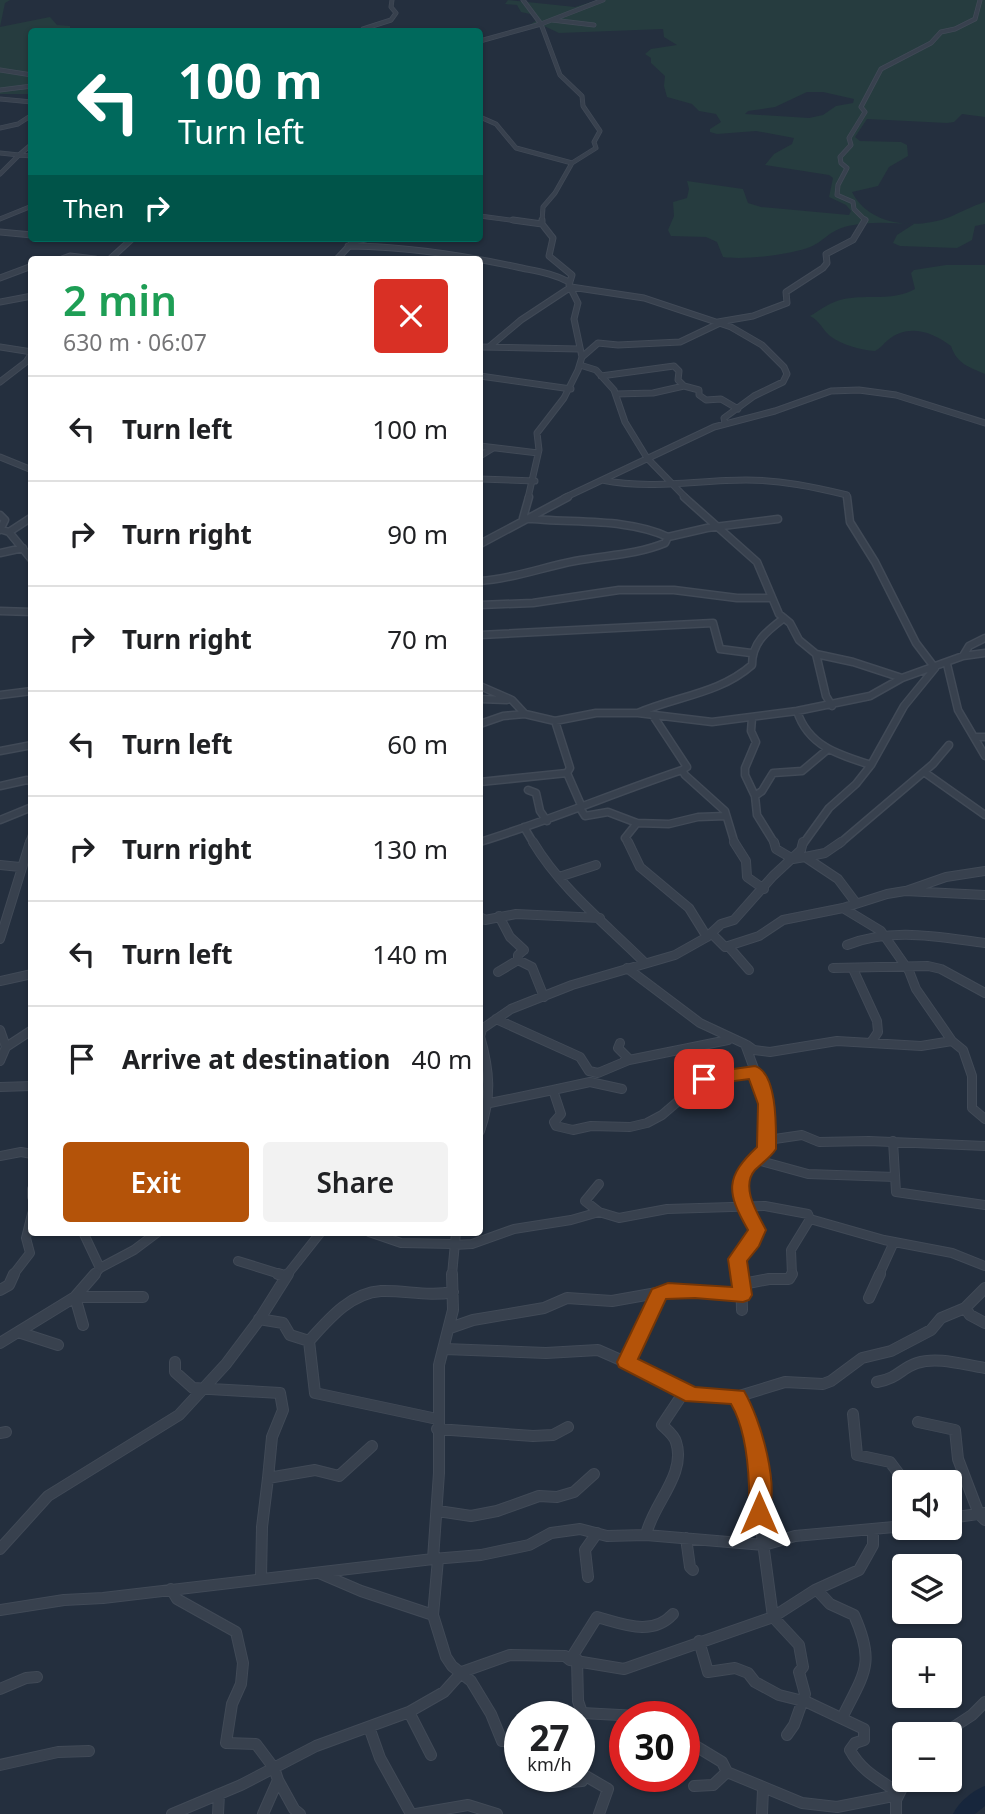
<!DOCTYPE html>
<meta charset="utf-8">
<style>
:root{--surface:#fff;--page:#f2f2f2;--text:#202124;--muted:#757577;--line:#e0e0e0;--accent:#b45309}
body{margin:0;font-family:"Noto Sans",sans-serif;background:var(--page);color:var(--text);height:100vh;display:flex;flex-direction:column;font-size:26px;white-space:nowrap}
*{box-sizing:border-box;margin:0}
p{font-size:23px;color:var(--muted)}
.icon{flex:none;width:38px;height:38px;fill:none;stroke:currentColor;stroke-width:2;stroke-linecap:round;stroke-linejoin:round}
.map{position:relative;flex:1;overflow:hidden}
.drawer{position:absolute;left:28px;top:256px;width:455px;height:980px;display:flex;flex-direction:column;background:var(--surface);border-radius:7px;box-shadow:0 2px 5px #0004}
.drawer>*{flex:none}
.hud{position:absolute;left:28px;top:28px;width:455px;height:214px;border-radius:7px;box-shadow:0 2px 5px #0004;background:#00695c;color:#fff;overflow:hidden}
.tools{position:absolute;left:892px;top:1470px;display:grid;gap:14px}
.tools a{display:grid;place-items:center;width:70px;height:70px;border-radius:7px;background:var(--surface);box-shadow:0 2px 5px #0004;font-size:35px}
.speed{position:absolute;left:504px;top:1701px;display:flex;gap:14px;font-size:35px;font-weight:700;text-align:center}
.speed>*{display:grid;place-content:center;width:91px;height:91px;border-radius:50%;background:var(--surface);box-shadow:0 2px 5px #0004;line-height:1}
.speed small{font-size:18px;font-weight:400}
.speed .limit{border:10px solid #d22;background:#fff;color:#111}
.pin{position:absolute;display:grid;place-items:center;width:60px;height:60px;color:#fff;margin:-30px;border-radius:14px;box-shadow:0 4px 10px #0006}
.me{position:absolute;width:77px;margin:-38px;rotate:0deg;stroke-linejoin:round;filter:drop-shadow(0 0 5px #0008)}
.turn{display:flex;align-items:center;gap:24px;height:147px;padding:0 35px;font-size:32px}
.turn .icon{width:91px;height:91px;stroke-width:2.5}
.turn b{display:block;font-size:49px;line-height:60px}
.then{display:flex;align-items:center;height:66px;padding:0 35px;background:#0003;gap:14px;font-size:26px}
.round{display:grid;place-items:center;flex:none;width:74px;height:74px;border-radius:7px;background:var(--page)}
.head{display:flex;align-items:center;justify-content:space-between;height:119px;padding:0 35px}
h1{font-size:42px;font-weight:600;line-height:52px;color:#1e9e55}
.button{display:flex;gap:14px;margin-top:auto;padding:14px 35px}
.button a{flex:1;height:80px;border-radius:7px;background:var(--accent);color:#fff;font-size:28px;font-weight:600;line-height:80px;text-align:center}
.button a+a{background:var(--page);color:var(--text)}
ul{padding:0;list-style:none}
li{display:flex;align-items:center;gap:21px;height:105px;padding:0 35px;border-top:2px solid var(--line)}
li div{flex:1}
li b{display:block;font-size:26px}
li em{font-style:normal}
.map>svg:first-child{display:block}
.green{fill:#263c3f;fill-rule:evenodd}
.lines{fill:none;stroke-linecap:round;stroke-linejoin:round}
.river{fill:#17263c;fill-rule:evenodd}
.minor-far4-casing{stroke:#414a57;stroke-width:5}
.minor-far3-casing{stroke:#414a57;stroke-width:7}
.minor-far2-casing{stroke:#414a57;stroke-width:9}
.minor-far1-casing{stroke:#414a57;stroke-width:10}
.minor-casing{stroke:#414a57;stroke-width:12}
.minor-far4{stroke:#38414e;stroke-width:3.5}
.minor-far3{stroke:#38414e;stroke-width:5}
.minor-far2{stroke:#38414e;stroke-width:6}
.minor-far1{stroke:#38414e;stroke-width:8}
.minor{stroke:#38414e;stroke-width:10}
.route{fill:#b45309;stroke:#753606;stroke-width:2}
</style>
<div class="map">
<svg width="985" height="1814" viewBox="0 0 985 1814">
<rect width="100%" height="100%" fill="#242f3e"/>
<path class="green" d="M0,0H10L5,3L0,27L50,17L57,25L70,26V31L32,32L31,94H0Z
M508,0L575,7L598,0H985V117L962,114L954,122L947,123L867,119L855,137L860,141L901,142L907,145L908,156L889,167L878,186L852,192C869,226 916,230 950,217C961,212 972,206 985,202V224L975,226L972,240L957,248L900,246L893,243L897,235L914,224C892,223 870,221 848,226C828,231 826,240 810,247C790,255 744,260 723,257L717,242L706,237L671,236L668,230L674,216L673,202L687,198L689,189L687,181L743,189L748,203L761,207L849,215L851,211L846,205L829,197L833,178L829,175L765,165L774,154L792,144L794,138L756,131L717,134L710,132V129L721,122L716,114L699,111L692,104L667,97L664,86L665,76L651,63V58L645,54L651,49L677,45L664,37L663,29L559,33L544,26H528L537,20L530,14L521,12L517,5L505,4ZM807,92H823L854,99L853,103L836,106L823,115L809,118L745,114L748,111L775,107Z
M946,265H985V374C969,367 957,364 951,346C933,332 908,323 888,340C883,344 881,348 875,351C861,350 842,345 830,336C822,329 820,321 810,316C822,309 830,302 844,299C869,294 891,302 915,289L911,273L914,270Z"/>
<g class="lines">
<path class="river" d="M985,1786V1806L975,1814H953C958,1803 973,1790 985,1786Z"/>
<g class="minor-far4-casing">
<path id="minor-far4" d="M523,0L541,24L603,0
M552,20L594,25
M367,32L363,29L391,20L396,13L391,7L392,0
M480,41L541,24L560,75L582,96L583,106L600,131L594,142L596,148L572,163L555,193L543,207L542,222
M0,70L32,75
M0,90L32,86
M0,99L32,102
M480,117L496,124L516,148L572,163
M0,128L18,124L32,115
M0,153L19,155L32,144
M0,174L19,155L32,156
M480,216L526,222
M0,219L32,206
M864,222L865,220L854,209L853,202L837,195L838,185L847,168L841,163L840,157L851,145L849,138L865,112L861,107L881,69L931,43L941,32L955,29L975,19L980,0"/>
</g>
<g class="minor-far3-casing">
<path id="minor-far3" d="M513,220L542,224
M0,232L32,235
M348,246C405,246 461,255 517,267C535,271 553,273 569,282
M62,259L70,256L95,259
M110,259L133,238
M337,259L353,242L369,238
M0,278L32,266
M0,302L32,296
M718,322L753,316L787,303L786,292L823,268L827,263L826,254L853,240L865,220
M0,347L32,352
M480,347L579,349
M489,347L521,320L571,287L644,298L731,327L762,345L784,367L787,374L783,382L754,396L724,418L725,423
M582,357L598,343L618,345L680,342L720,323
M580,365L596,370L614,390L625,422L647,458L686,498
M480,376L571,389
M601,376L674,366L679,371L678,380L684,386
M0,382L26,362L32,353
M616,394L653,393L684,386L699,390V395L706,400L721,399L738,409
M480,446L538,453
M480,456L493,448
M0,457L32,470
M480,479L535,481
M602,480C650,490 698,480 746,480C781,480 814,487 847,495V498
M528,498L539,450L537,433L564,398L578,370L582,357L574,319L578,303L569,285L572,275L549,256L553,238L542,224V220
M564,498L714,427L775,411L831,391L859,390L896,395L985,423"/>
</g>
<g class="minor-far2-casing">
<path id="minor-far2" d="M684,497L757,562L779,614L790,623L799,640L816,654L826,696L832,706
M847,497L850,522L875,562L916,643L935,668
M0,515L5,520L0,530
M523,518L529,497
M524,518C570,524 625,517 668,537
M0,529L9,532L32,560
M9,532L32,517
M480,544L568,497
M0,553L23,548
M480,581C513,579 543,567 575,561C606,555 636,555 665,543L668,537L707,528L778,519
M480,605L533,603L619,590H674L737,598H771
M0,611L32,612
M480,635L713,623L720,649L751,653
M816,654L853,662L902,678
M963,656L985,653
M947,664L958,710L985,756
M480,686L512,700L525,714L555,721L596,713H638L712,722L797,711L870,696L902,678L963,656L969,646L985,638
M0,695L32,691
M480,699L507,700
M797,711C808,746 839,755 871,765
M638,713C677,696 719,694 752,665C752,642 767,631 784,618
M654,717L687,767L682,770L685,775L725,811L735,844
M752,718L751,731L756,742L745,768V775L755,796L757,815L775,844
M555,721L570,768L567,773L581,805
M480,724L503,716L525,714
M974,737H985
M0,751L32,745
M924,772L985,815
M480,782L567,773
M0,786L27,780L32,782
M528,790L536,793L540,811L547,821
M755,796L762,791L773,773L802,771L827,750
M580,808L585,816L608,812L637,823L669,824L698,817L726,816
M0,820L32,807
M524,827L534,844
M480,842C548,821 614,793 682,770
M29,844L32,836
M629,844L625,838L637,823
M803,844L829,808L856,784L871,765L904,706L935,668
M839,844L933,764L949,745"/>
</g>
<g class="minor-far1-casing">
<path id="minor-far1" d="M533,842C561,889 606,924 645,963
M628,842L640,867L689,908L707,937
M734,842L746,861L747,877L764,889
M774,842L776,849L793,859L805,857L838,879L856,903
M805,857L825,853L841,842
M0,865L20,867
M559,877L596,865
M906,891L946,877L985,871
M843,908L881,931L909,971L916,989L952,1041L963,1050L972,1076V1108L985,1119
M499,916L510,937L524,950L518,955V960
M480,917L485,920L516,914L600,918
M711,933L725,947L759,936L783,920L843,908L887,894L905,891L985,895
M0,939L30,842
M847,945C892,927 938,937 985,943
M729,947L749,970
M627,968L700,1023L745,1044L767,1104V1149C728,1185 739,1185 757,1230L753,1241L738,1259L741,1275
M833,968L928,966L941,969L985,993
M853,969L877,1021L878,1032L872,1041
M498,972L518,960L532,967L544,997
M0,981L32,974
M496,1019L580,1057L589,1071L598,1073L629,1060L728,1040
M0,1030L6,1047
M480,1036C490,1071 492,1097 480,1131
M480,1037L482,1029L511,1009L572,985L675,955L707,937L721,924L734,920L773,876L801,850L803,842
M620,1043L618,1048L628,1058L624,1061
M747,1045L754,1050L770,1052L837,1041L921,1046L952,1041
M0,1061L6,1047L32,1030
M0,1087L32,1086
M553,1090L590,1082L622,1089
M490,1103L553,1090L561,1114L554,1122L556,1126L573,1130L591,1126L630,1127L647,1123L662,1115L704,1079L755,1072
M768,1140L802,1135L819,1142L869,1141L985,1146
M893,1141L896,1192L985,1205
M0,1156L21,1152L32,1154
M757,1160L808,1174L895,1177
M599,1184L585,1201L599,1212
M32,1189V1197
M83,1232L100,1268
M369,1232L401,1243L454,1244
M454,1245L472,1244L514,1229L571,1220L599,1212L619,1218L667,1209L765,1206L808,1214L810,1219L884,1240L952,1253L985,1266
M238,1261L283,1275
M13,1275L30,1253L26,1238L32,1214
M94,1275L100,1268L134,1250L158,1232
M287,1275L321,1232
M452,1275L456,1232
M792,1275L791,1250L810,1219
M879,1275L894,1242"/>
</g>
<g class="minor-casing">
<path id="minor" d="M278,1274L285,1276
M452,1274L453,1310L439,1365V1473L433,1559L481,1555L529,1545L551,1533L580,1529L607,1536L646,1535L764,1545L795,1536L905,1526
M741,1274L742,1310
M743,1284L769,1279H789L792,1274
M0,1290L9,1285L14,1274
M869,1298L880,1274
M965,1308L970,1315L985,1323
M259,1319L283,1323L290,1335L309,1341
M83,1325L75,1297H143
M450,1328L473,1320L544,1308L567,1298L612,1301L668,1291L742,1295
M18,1332L58,1345
M0,1343L75,1297L95,1274
M445,1349L546,1353L598,1350L671,1382L693,1395L736,1397
M175,1362V1372L193,1388L280,1393L283,1410L272,1437L268,1478
M626,1362L659,1294
M877,1382C899,1378 901,1368 917,1363C938,1356 964,1365 985,1368
M853,1414L857,1455L890,1462L905,1482
M437,1419L315,1393L309,1341C328,1320 350,1293 381,1291C405,1290 428,1297 453,1292
M918,1422L955,1430L958,1459L979,1514L985,1520
M437,1429L533,1436L553,1435L568,1427
M0,1433L6,1432
M438,1511L471,1516L497,1511L539,1496L557,1497L574,1492L594,1474
M950,1518L985,1513
M646,1535C652,1505 687,1474 676,1442C674,1435 667,1430 662,1425L684,1392
M686,1538L690,1567L693,1570
M0,1549L48,1496L179,1415L226,1364L259,1320L288,1274
M438,1559L433,1615L446,1657L452,1666L471,1681L491,1714L502,1741L520,1740
M319,1573L361,1591L433,1615
M588,1577L585,1550L597,1533
M261,1578L262,1527L268,1478L315,1470L339,1476L372,1446
M171,1589L177,1599L236,1632L243,1663L241,1684L232,1704L226,1743L256,1744L274,1768L278,1780L263,1814
M817,1590L830,1604L854,1615C876,1664 864,1673 842,1718
M0,1610L64,1600L103,1598L433,1559
M699,1641L708,1672L735,1668L748,1673L755,1682L779,1695L807,1702L864,1729V1740L855,1743L850,1750C861,1771 880,1780 899,1793
M577,1659L578,1701L582,1713L657,1717
M570,1660L597,1617C623,1624 652,1637 673,1614
M0,1689L26,1678L37,1677
M409,1712L431,1755
M369,1727L380,1758L411,1814
M943,1734L972,1715L985,1702
M787,1735L794,1725L805,1694L799,1672L803,1667L799,1645L773,1617L759,1513L760,1486L754,1443L745,1411L736,1397L785,1382L823,1384L831,1381L862,1358L891,1351L931,1330L941,1318L965,1308L985,1288
M684,1739L722,1762L727,1772L802,1803L837,1807L898,1795
M0,1765L58,1752L89,1751
M561,1776L560,1783L582,1781L584,1775L608,1789L599,1814
M278,1780L294,1809L300,1814
M694,1786L713,1785L727,1772
M172,1814L241,1785L316,1746L409,1712L444,1692L462,1672L510,1655L565,1656L570,1660L624,1669L773,1617L815,1590L859,1570L873,1545V1531
M218,1814L219,1794
M416,1814L468,1805L497,1814
M762,1814L763,1789
M896,1814V1800L906,1780"/>
</g>
<use href="#minor-far4" class="minor-far4"/>
<use href="#minor-far3" class="minor-far3"/>
<use href="#minor-far2" class="minor-far2"/>
<use href="#minor-far1" class="minor-far1"/>
<use href="#minor" class="minor"/>
</g>
<path class="route" d="M755,1066C778,1073 776,1130 776,1149C770,1158 762,1163 755,1170C740,1187 758,1214 766,1230L759,1246L747,1261L752,1295L749,1300L743,1302L695,1298L666,1299L638,1359L695,1387L744,1391C760,1418 782,1489 766,1519L759,1522L751,1519C746,1509 750,1498 749,1486C748,1460 744,1426 731,1404L685,1401L619,1367L617,1362L652,1289L668,1283L732,1287L728,1259L748,1230C726,1192 725,1177 757,1147L758,1104L749,1079L704,1085L696,1079L704,1073Z"/>
</svg>
<div class="tools">
<a><svg class="icon" aria-label="sound" viewBox="0 0 24 24"><path d="M4 9h4l5-4v14l-5-4H4zM17 9q2 3 0 6"/></svg></a>
<a><svg class="icon" aria-label="layers" viewBox="0 0 24 24"><path d="M12 4l9 5-9 5-9-5zM3 14l9 5 9-5"/></svg></a>
<a>+</a>
<a>−</a>
</div>
<div class="speed"><div>27<small>km/h</small></div><div class="limit">30</div></div>
<div class="pin" style="left:704px;top:1079px;background:#d93025"><svg class="icon" aria-label="arrive" viewBox="0 0 24 24"><path d="M6 21V4h12l-3 4 3 4H6"/></svg></div>
<svg class="me" style="left:759px;top:1513px" viewBox="-20 -20 40 40"><path d="M0-17L14 15 0 8-14 15z" fill="#b45309" stroke="#fff" stroke-width="4"/></svg>
<div class="hud">
<div class="turn"><svg class="icon" aria-label="left" viewBox="0 0 24 24"><path d="M17 20v-9H6M10 6l-5 5 5 5"/></svg><div><b>100 m</b>Turn left</div></div>
<div class="then">Then<svg class="icon" aria-label="right" viewBox="0 0 24 24"><path d="M7 20v-9h11M14 6l5 5-5 5"/></svg></div>
</div>
<section class="drawer">
<div class="head"><div><h1>2 min</h1><p>630 m · 06:07</p></div><a class="round" style="background:#d93025;color:#fff"><svg class="icon" aria-label="close" viewBox="0 0 24 24"><path d="M6 6l12 12M18 6L6 18"/></svg></a></div>
<ul>
<li><svg class="icon" aria-label="left" viewBox="0 0 24 24"><path d="M17 20v-9H6M10 6l-5 5 5 5"/></svg><div><b>Turn left</b></div><em>100 m</em></li>
<li><svg class="icon" aria-label="right" viewBox="0 0 24 24"><path d="M7 20v-9h11M14 6l5 5-5 5"/></svg><div><b>Turn right</b></div><em>90 m</em></li>
<li><svg class="icon" aria-label="right" viewBox="0 0 24 24"><path d="M7 20v-9h11M14 6l5 5-5 5"/></svg><div><b>Turn right</b></div><em>70 m</em></li>
<li><svg class="icon" aria-label="left" viewBox="0 0 24 24"><path d="M17 20v-9H6M10 6l-5 5 5 5"/></svg><div><b>Turn left</b></div><em>60 m</em></li>
<li><svg class="icon" aria-label="right" viewBox="0 0 24 24"><path d="M7 20v-9h11M14 6l5 5-5 5"/></svg><div><b>Turn right</b></div><em>130 m</em></li>
<li><svg class="icon" aria-label="left" viewBox="0 0 24 24"><path d="M17 20v-9H6M10 6l-5 5 5 5"/></svg><div><b>Turn left</b></div><em>140 m</em></li>
<li><svg class="icon" aria-label="arrive" viewBox="0 0 24 24"><path d="M6 21V4h12l-3 4 3 4H6"/></svg><div><b>Arrive at destination</b></div><em>40 m</em></li>
</ul>
<div class="button"><a>Exit</a><a>Share</a></div>
</section>
</div>
